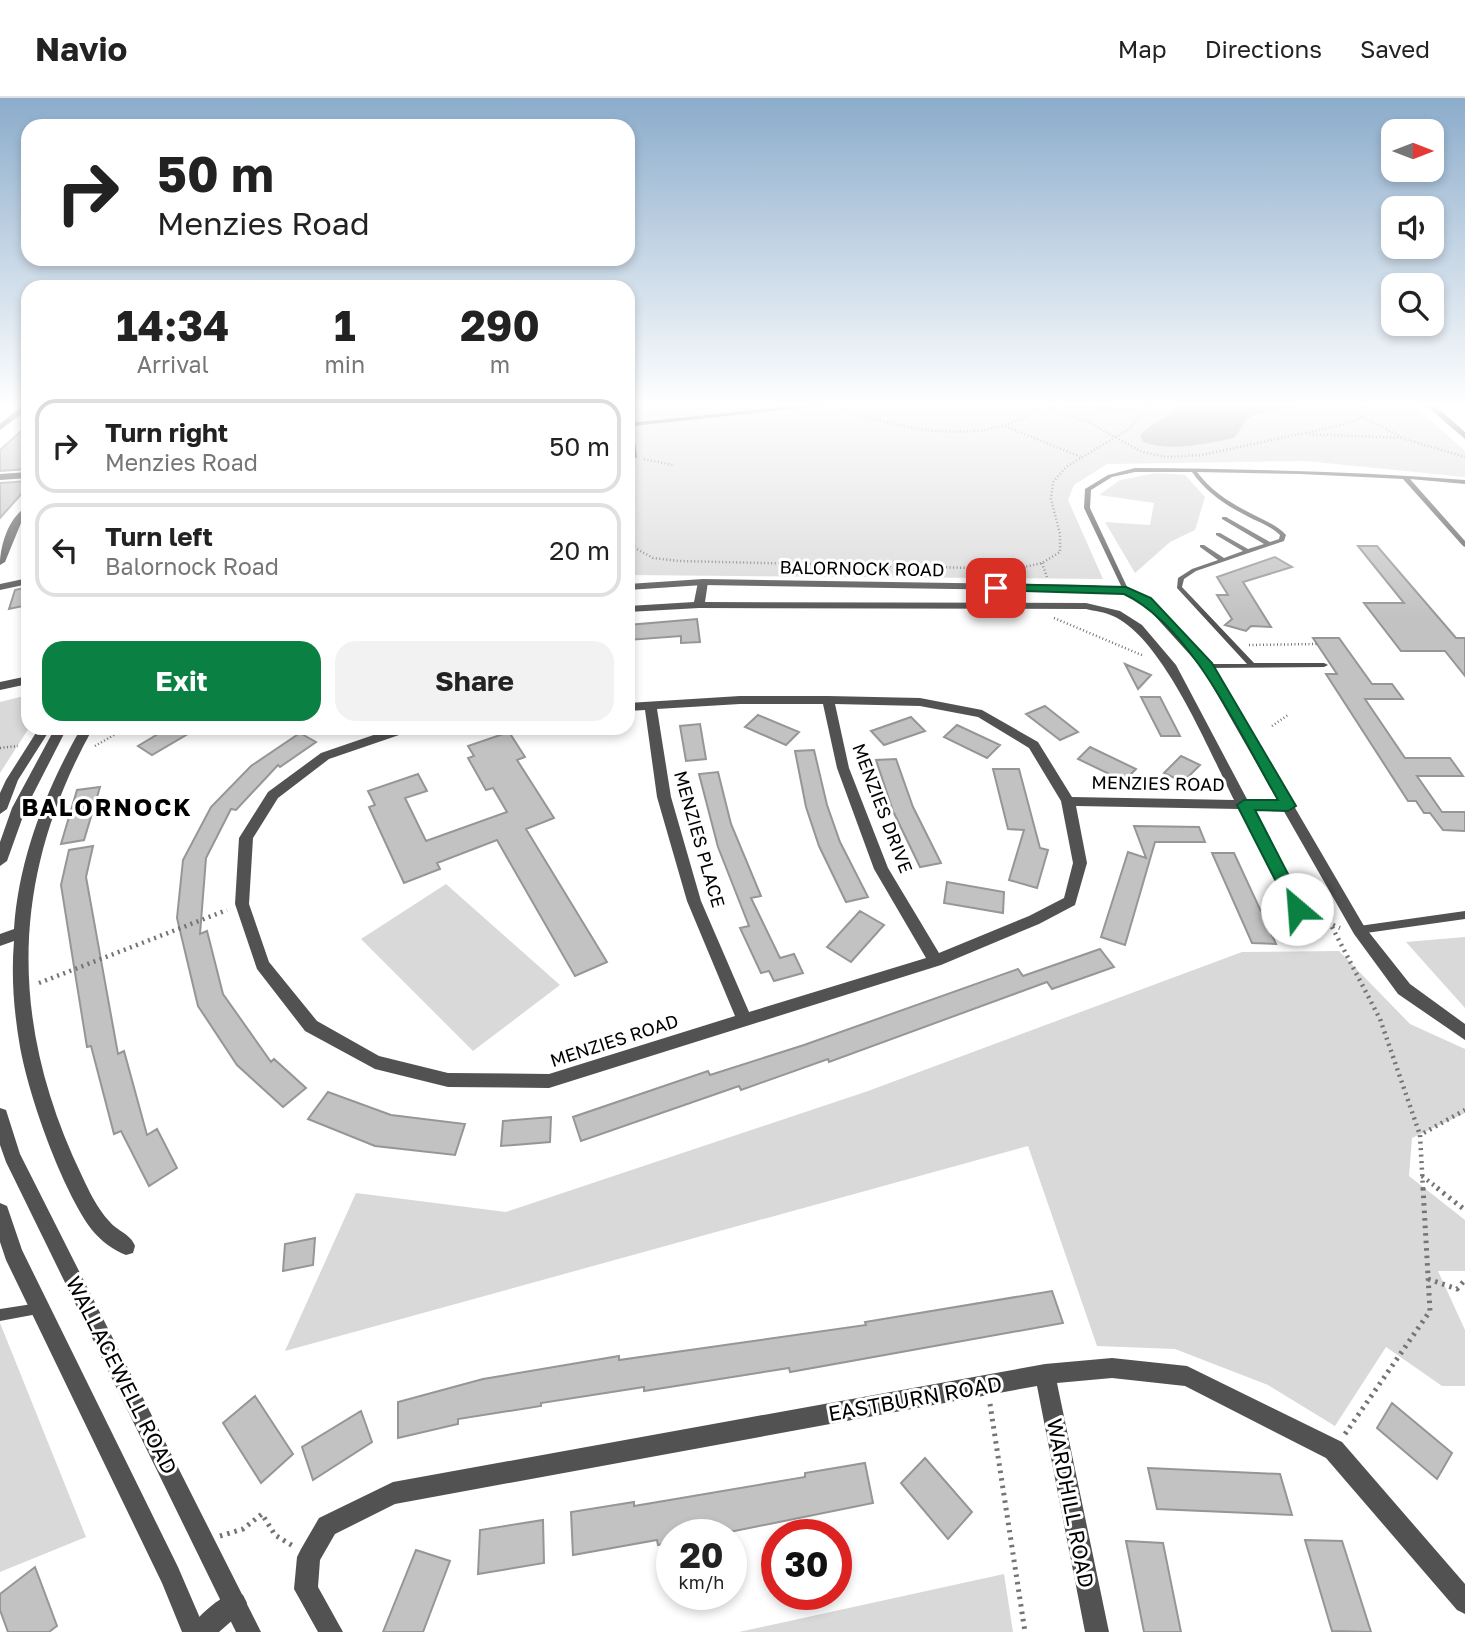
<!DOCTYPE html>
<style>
:root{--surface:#fff;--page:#f2f2f2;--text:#222;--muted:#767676;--line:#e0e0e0;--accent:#0b8043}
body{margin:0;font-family:"Golos Text",sans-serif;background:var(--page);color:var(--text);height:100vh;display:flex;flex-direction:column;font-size:26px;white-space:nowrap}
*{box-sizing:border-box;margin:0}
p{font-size:23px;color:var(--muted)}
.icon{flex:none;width:38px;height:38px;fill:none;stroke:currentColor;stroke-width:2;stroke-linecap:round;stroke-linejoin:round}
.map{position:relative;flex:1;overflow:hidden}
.sheet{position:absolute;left:21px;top:182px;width:614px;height:455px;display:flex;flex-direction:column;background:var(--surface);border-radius:21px;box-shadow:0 4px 10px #0003}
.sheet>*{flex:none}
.banner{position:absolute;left:21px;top:21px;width:614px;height:147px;border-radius:21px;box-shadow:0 4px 10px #0003;background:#fff;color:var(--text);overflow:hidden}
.needle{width:46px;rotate:90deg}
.fabs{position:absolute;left:1381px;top:21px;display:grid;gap:14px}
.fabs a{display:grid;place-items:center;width:63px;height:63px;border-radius:14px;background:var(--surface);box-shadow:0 4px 10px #0003;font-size:35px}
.speed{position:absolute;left:656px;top:1421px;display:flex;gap:14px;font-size:35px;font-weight:700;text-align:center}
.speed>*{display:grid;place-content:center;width:91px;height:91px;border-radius:50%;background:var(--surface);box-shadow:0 4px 10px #0003;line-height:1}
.speed small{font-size:18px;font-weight:400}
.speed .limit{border:10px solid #d22;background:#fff;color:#111}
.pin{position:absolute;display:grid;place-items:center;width:60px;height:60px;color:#fff;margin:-30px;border-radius:14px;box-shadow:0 4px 10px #0006}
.me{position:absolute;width:77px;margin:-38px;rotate:333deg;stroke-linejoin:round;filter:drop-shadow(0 0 5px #0008)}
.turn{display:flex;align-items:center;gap:24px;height:147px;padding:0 21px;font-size:32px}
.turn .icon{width:91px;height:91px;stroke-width:2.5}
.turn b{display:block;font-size:49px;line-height:60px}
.eta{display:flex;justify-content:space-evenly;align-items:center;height:119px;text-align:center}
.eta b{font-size:42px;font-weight:700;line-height:49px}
.primary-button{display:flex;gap:14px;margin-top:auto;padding:14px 21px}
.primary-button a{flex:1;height:80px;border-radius:21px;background:var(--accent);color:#fff;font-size:28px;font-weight:700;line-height:80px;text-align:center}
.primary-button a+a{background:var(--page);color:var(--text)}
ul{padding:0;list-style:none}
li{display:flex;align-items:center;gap:21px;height:94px;margin:0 14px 10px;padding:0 7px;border:4px solid var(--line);border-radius:21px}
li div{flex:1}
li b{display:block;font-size:26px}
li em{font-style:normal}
header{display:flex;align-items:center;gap:42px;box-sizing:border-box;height:98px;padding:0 35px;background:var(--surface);border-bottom:2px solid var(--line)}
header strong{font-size:33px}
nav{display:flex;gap:38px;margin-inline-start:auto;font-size:24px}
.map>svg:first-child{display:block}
.green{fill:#d9d9d9}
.water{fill:#a0a0a0}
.building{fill:#c2c2c2;stroke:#969696;stroke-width:2}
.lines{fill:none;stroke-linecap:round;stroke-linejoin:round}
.path-far2{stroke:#747474;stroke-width:2.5;stroke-dasharray:1 2.5;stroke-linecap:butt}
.path-far1{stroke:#747474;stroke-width:4.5;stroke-dasharray:2 4.5;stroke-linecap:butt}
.path{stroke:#747474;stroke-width:5;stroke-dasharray:2.5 5;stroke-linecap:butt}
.service{fill:#525252;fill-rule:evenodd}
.minor{fill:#525252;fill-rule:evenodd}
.tertiary{fill:#525252;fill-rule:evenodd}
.route{fill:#0b8043;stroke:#07532c;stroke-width:2}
.labels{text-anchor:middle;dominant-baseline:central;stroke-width:6;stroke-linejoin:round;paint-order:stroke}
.street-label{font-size:18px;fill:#000;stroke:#fff}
.near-street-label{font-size:21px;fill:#000;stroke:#fff}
.district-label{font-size:24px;font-weight:bold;letter-spacing:2px;fill:#000;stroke:#fff}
</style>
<header>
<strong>Navio</strong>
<nav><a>Map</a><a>Directions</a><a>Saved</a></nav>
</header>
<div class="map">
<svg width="1465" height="1534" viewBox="0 0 1465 1534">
<rect width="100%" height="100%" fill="#fff"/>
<path class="green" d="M628,305H1411L1465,353V379L1306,363L1107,366L1074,387L1068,402L1103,481L628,477Z
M1156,375L1185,377L1205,399L1195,432L1170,444L1135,475L1105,424L1150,427L1154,405L1099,397L1120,382Z
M28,597L29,630L0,675V604Z
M446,786L560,887L473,953L361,841Z
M1465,839V910L1406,844Z
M1339,853L1410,926L1465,951V1015L1412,1040L1409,1078L1465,1122V1173H1438L1465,1232V1288H1442L1386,1249L1335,1328L1268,1287L1175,1251L1097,1248L1028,1048L285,1253L356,1095L506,1114L868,993L1242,854Z
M0,1225L86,1439L0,1474Z
M1004,1476L1013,1534H739Z"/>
<path class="water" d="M1185,305H1300C1284,315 1262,309 1247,322C1242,326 1239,335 1234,340C1204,346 1172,354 1143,344L1140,337C1153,324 1171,317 1185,305Z"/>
<path class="building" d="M28,327V371L0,373V352Z
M28,383L24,393L0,420V385Z
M1358,448H1377L1456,540H1465V578L1445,553H1401L1364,505H1404Z
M1275,459L1292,469L1243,484L1271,529L1251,528L1246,533L1225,527L1232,521L1217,497H1228L1217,479Z
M28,489V507L9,511L15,492Z
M697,521L700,544L681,545V538L628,542V527Z
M1313,540H1339L1372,586H1392L1403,601H1365L1405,660H1450L1463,678H1417L1442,714H1465V733L1443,732L1430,715H1424L1416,703H1408L1326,576H1337Z
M1125,566L1151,577L1138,591Z
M1141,599H1160L1180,638H1161Z
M1045,608L1078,634L1060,642L1026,616Z
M758,617L799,634L786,647L745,629Z
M911,619L925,633L884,647L871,633Z
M700,626L706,661L686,663L680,628Z
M957,627L1000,647L987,660L944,639Z
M168,630H198L152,657L138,648Z
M509,634L525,659L517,662L554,720L526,731L607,864L575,878L497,742L437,765L440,771L404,785L369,709L375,707L368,693L418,676L427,693L405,700L426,743L507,714L493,690L486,692L468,660L474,658L468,648Z
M300,635L316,644L280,669L278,667L236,712L231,711L206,760L200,836L207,833L223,896L271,964L274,961L306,990L283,1009L237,967L198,908L177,820L183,762L211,709L251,668Z
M1090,649L1136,671L1124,683L1078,661Z
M814,652L827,707L840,744L868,799L846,804L819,748L806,709L795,653Z
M1181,658L1200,667L1183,684L1164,675Z
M896,661L913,709L941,765L920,769L893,713L876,662Z
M993,671H1019L1040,750L1048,752L1037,790L1009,782L1024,732L1008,731Z
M718,674L731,726L761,798L751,800L780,860L794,856L803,875L774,883L769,873L761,875L740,830L749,828L718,749L699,676Z
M100,689L84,742L61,746L77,692Z
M1134,728L1199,729L1205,744H1155L1125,847L1101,839L1128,754L1146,760Z
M93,748L86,779L118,956L124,953L147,1037L157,1031L177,1070L149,1088L121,1033L114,1036L91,948L87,949L76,881L61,787L69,752Z
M1212,755H1234L1276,846L1252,845Z
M947,784L1004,794L1003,815L944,805Z
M860,813L884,827L851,864L827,849Z
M1100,851L1114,869L1052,891L1047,884L829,964L828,961L741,992L739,988L581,1043L573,1019L708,973L710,977L804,947L1018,871L1023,878Z
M328,994L391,1017L465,1026L455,1057L375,1048L308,1021Z
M551,1019L550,1044L501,1048L503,1023Z
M315,1140L313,1167L283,1173L285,1146Z
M1052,1193L1063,1225L790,1274L789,1270L644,1293V1289L541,1305V1308L458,1321V1326L398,1340V1304L483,1281L619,1258V1262L866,1227L865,1224Z
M255,1298L293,1356L261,1385L223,1325Z
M1392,1305L1452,1355L1437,1381L1377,1330Z
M361,1313L372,1344L313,1382L302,1349Z
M925,1360L972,1414L948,1441L901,1385Z
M865,1365L873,1405L715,1437H672V1444L658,1447L657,1442L573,1457L571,1414L634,1404V1408L805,1379V1375Z
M1148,1370L1280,1376L1292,1417L1157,1411Z
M543,1422L544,1465L478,1476L480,1432Z
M1305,1442L1342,1443L1371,1534L1332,1533Z
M1126,1443L1163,1445L1181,1534H1144Z
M416,1452L450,1463L423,1534H383Z
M35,1469L57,1528L49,1534H8L0,1512V1496Z"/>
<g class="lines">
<path class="path-far2" d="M692,305L712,306
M1336,305L1405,341L1465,359
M837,309C896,331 992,353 1043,305
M1143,313L1042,307L1090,325L1142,354L1166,359L1202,357L1346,326L1364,319L1367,305
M1005,328L1081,359
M1306,336L1403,340
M644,361L673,367
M628,446L653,460L679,463L1016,471L1042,465L1060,454V436L1051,401L1053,384L1066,369L1129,331L1150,305
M1042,465L1047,479
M1054,520L1144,558
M1249,547L1317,546
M1272,628L1288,617
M95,648L126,630
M0,650L18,648"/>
<path class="path-far1" d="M1309,817L1340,830
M1332,829L1380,921L1420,1037
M39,885L227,812
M1422,1078L1439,1091
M1423,1091L1420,1037L1465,1012"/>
<path class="path" d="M1437,1090L1465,1112
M1428,1181L1457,1191L1465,1182
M990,1306L1025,1534
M1345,1336L1430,1213L1423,1090
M220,1438L243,1431L262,1416L275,1437L293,1448"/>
<path class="service" d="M823,305L832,306L830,307L633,328L637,359L634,361L631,359L628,325Z
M1135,370C1245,371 1356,373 1465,382V386L1410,381L1465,443V449L1463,448L1403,381L1300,376L1197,374C1212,394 1232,406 1254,417C1265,423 1277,427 1286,437L1284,443L1196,473L1184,481L1182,489L1254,565H1324L1328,567L1324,569L1207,570H1204V566H1247L1177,490L1178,480L1192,471L1218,462L1200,449V447H1204L1224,460L1243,453L1216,437V435H1220L1248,451L1264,446L1222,421V419H1226L1270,444L1279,441L1280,437C1271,428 1258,424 1247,418C1225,407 1206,394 1192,374H1135L1112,379L1091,392L1090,410L1129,493L1126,495L1124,494L1084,410L1085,391L1108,377Z
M1465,813V821L1359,836L1356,835L1354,832L1356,829L1359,828Z
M39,1205L43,1207L45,1211L43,1215L0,1223V1211Z"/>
<path class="minor" d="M25,305H28V311L0,332V326Z
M1423,305H1432L1465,334V341Z
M28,374V380L0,382V376Z
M28,408V417L21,425L5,464L0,467C0,447 9,418 28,408Z
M28,480V486L0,492V486Z
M703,481L708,484L705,504L1086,505L1120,513L1142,527L1176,567L1248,703L1293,705L1295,708L1293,711L1288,713L1252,712L1304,811L1302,815H1292L1239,711L1076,708L1087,765L1075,807L1039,826L941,867L549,990L448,989L375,971L305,933L257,871L235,806L239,740L268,694L321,655L394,630H426L424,633L402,636L329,661L278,700L253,740L249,806L269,864L317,923L379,958L448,975L549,976L735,918L687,803L657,699L645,612L628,613V605L740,598H828L920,600L982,612L1038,644L1072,699L1234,702C1209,653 1163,540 1113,518C1105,514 1094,513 1086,511L699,510L628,514V508L694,504L698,484ZM740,606H823L837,670L874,771L926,860L749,914L701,803L671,699L657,611ZM835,606L920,608L978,619L1029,650L1061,703L1073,765L1064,800L1029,818L939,855L888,770L849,670Z
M81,630H93C10,779 8,924 82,1078C89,1093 97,1110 109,1123C117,1133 131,1136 135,1148L133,1155L126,1157C113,1152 101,1143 92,1132C62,1092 29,999 20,949C14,914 11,879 14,843L0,848V836L14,831C19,759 46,692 81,630Z
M1112,1260L1187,1268L1342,1344L1465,1486V1516L1457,1512L1326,1360L1185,1288L1112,1280L1057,1285L1109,1534H1085L1037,1288L395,1406L335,1436L320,1462L318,1489L343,1534H318L294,1491L297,1459L301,1451L319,1420L393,1384L1045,1266Z
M235,1493L243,1497L247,1505L243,1513L219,1534H189C196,1518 219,1500 235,1493Z"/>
<path class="tertiary" d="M703,481L1089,487L1126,490L1151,501L1211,566L1364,828L1410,886L1465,926V942L1398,896L1354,836L1202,570L1143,505L1124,496L1089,493L703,487L628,492V486Z
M28,578V586L0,592V584Z
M39,630H51L18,682L7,711L0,716V695L6,682Z
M55,630H67L26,710L7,763L0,768V744L12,710Z
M0,1010L6,1012L20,1056L261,1534H236L6,1064L0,1047Z
M0,1105L7,1108L22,1152L178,1469L206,1534H182L162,1485L6,1162L0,1144Z"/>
</g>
<linearGradient id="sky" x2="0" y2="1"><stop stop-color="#8baccb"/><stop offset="0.59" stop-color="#fff"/><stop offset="1" stop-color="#fff" stop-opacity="0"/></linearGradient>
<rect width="1465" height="520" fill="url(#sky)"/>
<path class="route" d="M996,486L1126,489L1151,500L1212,565L1296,708L1288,713L1255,712L1306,811L1303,815H1292L1237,707L1244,702H1278C1241,638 1192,528 1124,496L992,492L990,490Z"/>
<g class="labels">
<g class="street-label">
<text transform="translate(862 470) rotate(1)">BALORNOCK ROAD</text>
<text transform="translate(1158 685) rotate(1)">MENZIES ROAD</text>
<text transform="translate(883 710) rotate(69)">MENZIES DRIVE</text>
<text transform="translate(700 741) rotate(74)">MENZIES PLACE</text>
<text transform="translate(614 942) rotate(-18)">MENZIES ROAD</text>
</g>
<g class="near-street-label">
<text transform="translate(122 1277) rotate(63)">WALLACEWELL ROAD</text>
<text transform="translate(915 1300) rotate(-10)">EASTBURN ROAD</text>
<text transform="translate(1071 1405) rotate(79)">WARDHILL ROAD</text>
</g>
<g class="district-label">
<text x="107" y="708">BALORNOCK</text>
</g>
</g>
</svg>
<div class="fabs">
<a><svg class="needle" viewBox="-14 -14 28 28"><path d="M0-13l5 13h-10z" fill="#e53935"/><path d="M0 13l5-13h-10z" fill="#767676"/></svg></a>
<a><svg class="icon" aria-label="sound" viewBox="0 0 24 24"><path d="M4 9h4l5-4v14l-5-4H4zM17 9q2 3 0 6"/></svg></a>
<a><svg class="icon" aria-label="search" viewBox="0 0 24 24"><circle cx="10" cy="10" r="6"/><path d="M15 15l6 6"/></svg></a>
</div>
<div class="speed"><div>20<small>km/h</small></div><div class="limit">30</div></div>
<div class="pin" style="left:996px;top:490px;background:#d93025"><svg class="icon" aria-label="arrive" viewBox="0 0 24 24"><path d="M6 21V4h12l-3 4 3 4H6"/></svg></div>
<svg class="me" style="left:1297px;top:811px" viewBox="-20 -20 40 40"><circle r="19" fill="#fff"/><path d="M0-13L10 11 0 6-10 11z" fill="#0b8043"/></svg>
<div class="banner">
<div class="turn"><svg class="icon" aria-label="right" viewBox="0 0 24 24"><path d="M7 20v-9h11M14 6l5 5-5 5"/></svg><div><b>50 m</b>Menzies Road</div></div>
</div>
<section class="sheet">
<div class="eta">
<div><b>14:34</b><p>Arrival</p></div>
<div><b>1</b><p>min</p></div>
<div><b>290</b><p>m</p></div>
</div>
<ul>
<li><svg class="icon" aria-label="right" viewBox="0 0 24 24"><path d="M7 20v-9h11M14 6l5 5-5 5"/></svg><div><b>Turn right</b><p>Menzies Road</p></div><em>50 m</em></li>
<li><svg class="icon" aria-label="left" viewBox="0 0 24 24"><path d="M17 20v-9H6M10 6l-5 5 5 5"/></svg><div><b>Turn left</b><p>Balornock Road</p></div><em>20 m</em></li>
</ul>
<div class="primary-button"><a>Exit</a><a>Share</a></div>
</section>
</div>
